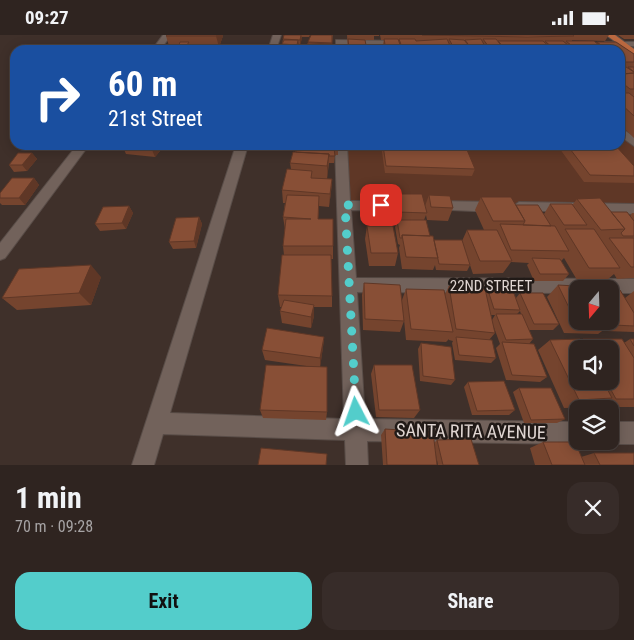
<!DOCTYPE html>
<meta charset="utf-8">
<style>
:root{--surface:#2f2420;--page:#372c29;--text:#f1f3f6;--muted:#a7a4a5;--line:#4a413e;--accent:#53cdcb}
body{margin:0;font-family:"Roboto Condensed",sans-serif;background:var(--page);color:var(--text);height:100vh;display:flex;flex-direction:column;font-size:19px;white-space:nowrap}
*{box-sizing:border-box;margin:0}
p{font-size:16px;color:var(--muted)}
.icon{flex:none;width:28px;height:28px;fill:none;stroke:currentColor;stroke-width:2;stroke-linecap:round;stroke-linejoin:round}
.map{position:relative;height:430px;overflow:hidden}
.sheet{display:flex;flex-direction:column;background:var(--surface);flex:1}
.sheet>*{flex:none}
.hud{position:absolute;left:10px;top:10px;width:615px;height:105px;border-radius:15px;box-shadow:0 2px 12px #0003,0 0 0 1px var(--line);background:#1a4fa0;color:#fff;overflow:hidden}
.needle{width:32px;rotate:199deg}
.controls{position:absolute;left:569px;top:245px;display:grid;gap:10px}
.controls a{display:grid;place-items:center;width:50px;height:50px;border-radius:10px;background:var(--surface);box-shadow:0 2px 12px #0003,0 0 0 1px var(--line);font-size:25px}
.pin{position:absolute;display:grid;place-items:center;width:42px;height:42px;color:#fff;margin:-21px;border-radius:10px;box-shadow:0 2px 8px #0006}
.me{position:absolute;width:55px;margin:-28px;rotate:356deg;stroke-linejoin:round;filter:drop-shadow(0 0 4px #0008)}
.turn{display:flex;align-items:center;gap:18px;height:105px;padding:0 15px;font-size:22px}
.turn .icon{width:65px;height:65px;stroke-width:2.5}
.turn b{display:block;font-size:35px;line-height:42px}
.round{display:grid;place-items:center;flex:none;width:52px;height:52px;border-radius:15px;background:var(--page)}
.headline{display:flex;align-items:center;justify-content:space-between;height:85px;padding:0 15px}
h1{font-size:30px;font-weight:700;line-height:38px}
.button{display:flex;gap:10px;margin-top:auto;padding:10px 15px}
.button a{flex:1;height:58px;border-radius:15px;background:var(--accent);color:#111;font-size:20px;font-weight:700;line-height:58px;text-align:center}
.button a+a{background:var(--page);color:var(--text)}
.status{display:flex;justify-content:space-between;align-items:center;height:35px;padding:0 25px;background:var(--surface);direction:ltr}
.status svg{height:14px;fill:currentColor}
.map>svg:first-child{display:block}
.green{fill:#5f3726}
.lines{fill:none;stroke-linecap:round;stroke-linejoin:round}
.minor-casing{stroke:#594d48;stroke-width:2}
.major-casing{stroke:#594d48;stroke-width:2}
.minor{fill:#72625b;fill-rule:evenodd}
.major{fill:#bc6940;fill-rule:evenodd}
.wall{fill:#75442e;fill-rule:evenodd}
.shaded-wall{fill:#5f3726}
.building{fill:#884f36;stroke:#5f3726}
.route{stroke:#53cdcb;stroke-width:9;stroke-dasharray:0 16.2}
.labels{text-anchor:middle;dominant-baseline:central;stroke-width:5;stroke-linejoin:round;paint-order:stroke}
.street-label{font-size:15px;fill:#e0d6d2;stroke:#211a17}
.near-street-label{font-size:18px;fill:#e0d6d2;stroke:#211a17}
</style>
<div class="status"><b>09:27</b><svg viewBox="0 0 49 12"><path d="M0 12V9h3v3zM5 12V6h3v6zM10 12V3h3v9zM15 12V0h3v12zM26 1h20v11H26zM47 4h2v5h-2z"/></svg></div>
<div class="map">
<svg width="634" height="430" viewBox="0 0 634 430">
<rect width="100%" height="100%" fill="#3f302a"/>
<path class="green" d="M620,93L634,107V174L345,170L343,110H620Z"/>
<g class="lines">
<g class="minor-casing">
<path id="minor" d="M163,0H171L160,15H152Z
M273,0H281L276,15H268Z
M336,5L403,6L407,8L403,10L339,9H336Z
M605,7H634V11H605Z
M620,92L634,102V111L620,101Z
M77,110H89L5,223L0,225V208Z
M236,110H248L170,378L344,384L335,110H347L350,166H411L418,171L411,176L351,175L356,243L634,244V258H610V254H578V258L357,257L365,384L578,387V406H584L578,409L367,406L368,430H346L345,405L163,399L154,430H132Z
M434,166L496,167L503,172L496,177L429,174L427,171L429,168Z
M519,167L634,169V179L514,175L512,172Z
M610,387H634V409H610L604,406H610Z"/>
</g>
<g class="major-casing">
<path id="major" d="M606,0H615L634,14V20Z"/>
</g>
<use href="#minor" class="minor"/>
<use href="#major" class="major"/>
</g>
<path class="wall" d="M167,0H223V1L219,12H195L196,15H166L169,11L166,1Z
M284,0H310L309,2H302L300,10H299L297,15H282V9Z
M333,0L332,9L333,15H306L308,7Z
M347,0H379V1H374V5H365L367,15H348Z
M380,0H609L605,6L572,5V6L596,8L597,7L634,19V103L620,89V15H384L383,9L384,5H381Z
M618,0H634V4H624Z
M122,110H165L155,122L126,119Z
M297,110H338V120H335L334,128H329L327,144H332L331,157L329,172L319,171L318,184L333,211V224H331L332,261V272H314V281L311,293L282,288L280,276L282,272H280L278,260L284,220L283,211L285,194L283,182L285,168H283L282,155L291,134L290,128L297,113Z
M381,110H465L475,134L472,141L385,138Z
M557,110H615L634,131V148L584,147Z
M32,118L37,124L27,136L14,137L9,130Z
M34,143L39,150L25,170H2L0,168V158Z
M364,159L391,178L388,190H366L363,171Z
M395,159L425,171L429,160L453,173L448,186L427,185L426,180L424,185L430,201L434,205L462,206L467,195H484L475,175L481,162L516,170L544,179L550,169H573L577,164L611,177L630,181L632,178H634V243L617,244L614,239L607,245H577L564,223L561,226L569,239L563,246H534L527,230L529,228L511,227L503,238L473,239L470,230L467,236L436,235L435,230L433,235L402,234L399,213L400,210L398,209L395,192L396,190H395L392,171Z
M129,171L133,178L126,194L100,196L95,189Z
M199,182L202,189L196,213L173,214L169,207Z
M367,191L398,218L395,231H369L365,204Z
M101,242L91,270L17,275L2,263Z
M364,248L402,265L406,254L445,259L449,251L485,255L487,252L516,263L520,258L559,289L553,295H529L533,304L529,309L547,342L540,347L506,345L496,313L500,309L492,287L495,298L489,305L496,323L491,328L455,325L452,308L453,306L449,305V304L446,307L406,305L403,274L404,286L400,297L363,295L362,260ZM520,276L521,279H517ZM491,280H495L492,285Z
M558,250L625,263L634,256V297L606,296L605,294L598,299L564,298L547,262Z
M324,302L323,312L320,332L327,377L326,385L263,383L260,375L313,332L265,325L262,315Z
M583,304L624,308L630,304H634V372H599L598,370L595,372L564,373L538,315L550,305L581,306ZM578,314H610V346H578Z
M421,308L455,345L451,350L420,346L418,314Z
M374,330L420,375L414,383L376,382L371,339Z
M468,347L515,375L509,380H472L464,352Z
M519,353L565,384L557,388H524L513,357Z
M385,394L434,408L437,405L479,430H438L436,420L437,430H383L381,400Z
M543,407L581,422L594,418L634,430H535L530,413Z"/>
<path class="shaded-wall" d="M217,0H223V1L219,12L216,1Z
M301,0L302,4L300,10V5Z
M298,5L299,11L297,15V10Z
M150,110H165L155,122Z
M32,118L37,124L27,136L22,130Z
M329,119L328,132L327,144V131Z
M34,143L39,150L25,170L19,163Z
M332,144L331,157L329,172L330,159Z
M129,171L133,178L126,194L122,188Z
M199,182L202,189L196,213L194,206Z
M91,230L101,242L91,270L79,258Z
M314,270V281L311,293V282Z
M324,302L323,312L320,333V323Z"/>
<path class="building" d="M167,0H217L216,1H166Z
M284,0H301L300,5L283,4Z
M311,0H332V8L308,7Z
M422,0H573L574,1L527,2Z
M348,4L365,5L367,15H349Z
M384,4H398L402,15H386Z
M399,4H415L416,6L447,4L452,15H436L435,14L436,15H403Z
M449,4L464,5L471,13L465,5L481,4L487,15H466L463,11L466,15H455Z
M483,4H496L505,15H491Z
M284,5H298L297,10L282,9Z
M498,6H543L553,15H539L533,9L537,14H535L536,15H506Z
M545,6H563L574,15H555Z
M566,6H594L605,15H591L587,12L591,15H577Z
M180,7H189L187,10H179Z
M597,7H616L634,19V27H620V15H606H607Z
M308,8L333,9V15H316L306,14Z
M169,11H178L175,15L166,14Z
M195,11L194,15H180L182,12Z
M620,32H626L634,37V38L624,39L625,38L620,34Z
M628,32H634V37Z
M620,34L625,38H620Z
M634,38V54H630L620,46V39Z
M620,58H629L634,62V81L620,68Z
M297,110H310V112H297Z
M311,110H338V113H334L335,121H329V119L296,117V113L311,114Z
M383,110H465L475,134L386,131Z
M567,110H615L634,131V141L590,140Z
M293,117L329,119L327,131L290,128Z
M18,118H32L22,130H9Z
M287,134L312,136L311,143L332,144L330,159L282,155Z
M12,143H34L19,163H0V158Z
M364,159H387L391,178H368Z
M395,159H422L427,178L398,177Z
M287,160L319,161L318,184H333V211H283L286,184H311L283,182Z
M429,160L450,161L453,173L431,172Z
M481,162H511L525,186H493Z
M600,163L625,194L601,195L577,164Z
M550,169H572L587,190H564Z
M516,170H538L551,191L523,190L525,186Z
M129,171L122,188L95,189L103,172Z
M611,177H627L634,186V201H623L621,198L625,194Z
M199,182L194,206L169,207L176,183Z
M397,185H426L430,201L402,200V203H400Z
M500,189L555,191L569,216L511,215Z
M367,191H393L398,218H371Z
M565,194H594L620,233H589Z
M467,195H497L512,226H480Z
M402,200L433,201L438,223L406,222Z
M609,203H634V232H631Z
M434,205H462L470,230L439,229Z
M282,220H331L332,261L278,260Z
M532,223L560,224L569,239H540Z
M91,230L79,258L2,263L19,234Z
M364,248L400,250L404,286L365,284Z
M558,250L592,252L594,254H578V286H610V283L613,288L576,287Z
M449,251L485,254L495,298L456,294Z
M487,252L512,253L520,275L494,274Z
M406,254L444,255L453,297L411,294Z
M610,255H620L634,278V291L614,290L610,283Z
M520,258H543L559,289H534Z
M284,265L314,270L311,282L280,276Z
M496,279H522L533,304L506,305Z
M267,293L324,302L320,323L262,315Z
M456,302L492,305L496,323L459,320Z
M580,304L585,314H578V346H603L612,363L579,365L550,305Z
M583,304H622L634,323V364H616L606,346H610V314H588Z
M630,304H634V311Z
M502,307L534,309L547,342L512,340Z
M421,308L451,312L455,345L423,341Z
M266,330L327,332V377L260,375Z
M374,330H412L420,375H379Z
M504,346L515,375L477,376L468,347Z
M519,353H551L565,384L531,385Z
M385,394L433,397L437,430H387Z
M471,404L479,430H443L437,405Z
M543,407H575L585,430H552Z
M261,413L327,419L326,430H258Z
M594,418H634V430H600Z"/>
<g class="lines">
<path class="route" d="M356,377L345,170H381"/>
</g>
<g class="labels">
<g class="street-label">
<text x="491" y="251">22ND STREET</text>
</g>
<g class="near-street-label">
<text transform="translate(471 396) rotate(1)">SANTA RITA AVENUE</text>
</g>
</g>
</svg>
<div class="controls">
<a><svg class="needle" viewBox="-14 -14 28 28"><path d="M0-13l5 13h-10z" fill="#e53935"/><path d="M0 13l5-13h-10z" fill="#a7a4a5"/></svg></a>
<a><svg class="icon" aria-label="sound" viewBox="0 0 24 24"><path d="M4 9h4l5-4v14l-5-4H4zM17 9q2 3 0 6"/></svg></a>
<a><svg class="icon" aria-label="layers" viewBox="0 0 24 24"><path d="M12 4l9 5-9 5-9-5zM3 14l9 5 9-5"/></svg></a>
</div>
<div class="pin" style="left:381px;top:170px;background:#d93025"><svg class="icon" aria-label="arrive" viewBox="0 0 24 24"><path d="M6 21V4h12l-3 4 3 4H6"/></svg></div>
<svg class="me" style="left:356px;top:377px" viewBox="-20 -20 40 40"><path d="M0-17L14 15 0 8-14 15z" fill="#53cdcb" stroke="#fff" stroke-width="4"/></svg>
<div class="hud">
<div class="turn"><svg class="icon" aria-label="right" viewBox="0 0 24 24"><path d="M7 20v-9h11M14 6l5 5-5 5"/></svg><div><b>60 m</b>21st Street</div></div>
</div>
</div>
<section class="sheet">
<div class="headline"><div><h1>1 min</h1><p>70 m · 09:28</p></div><a class="round"><svg class="icon" aria-label="close" viewBox="0 0 24 24"><path d="M6 6l12 12M18 6L6 18"/></svg></a></div>
<div class="button"><a>Exit</a><a>Share</a></div>
</section>
